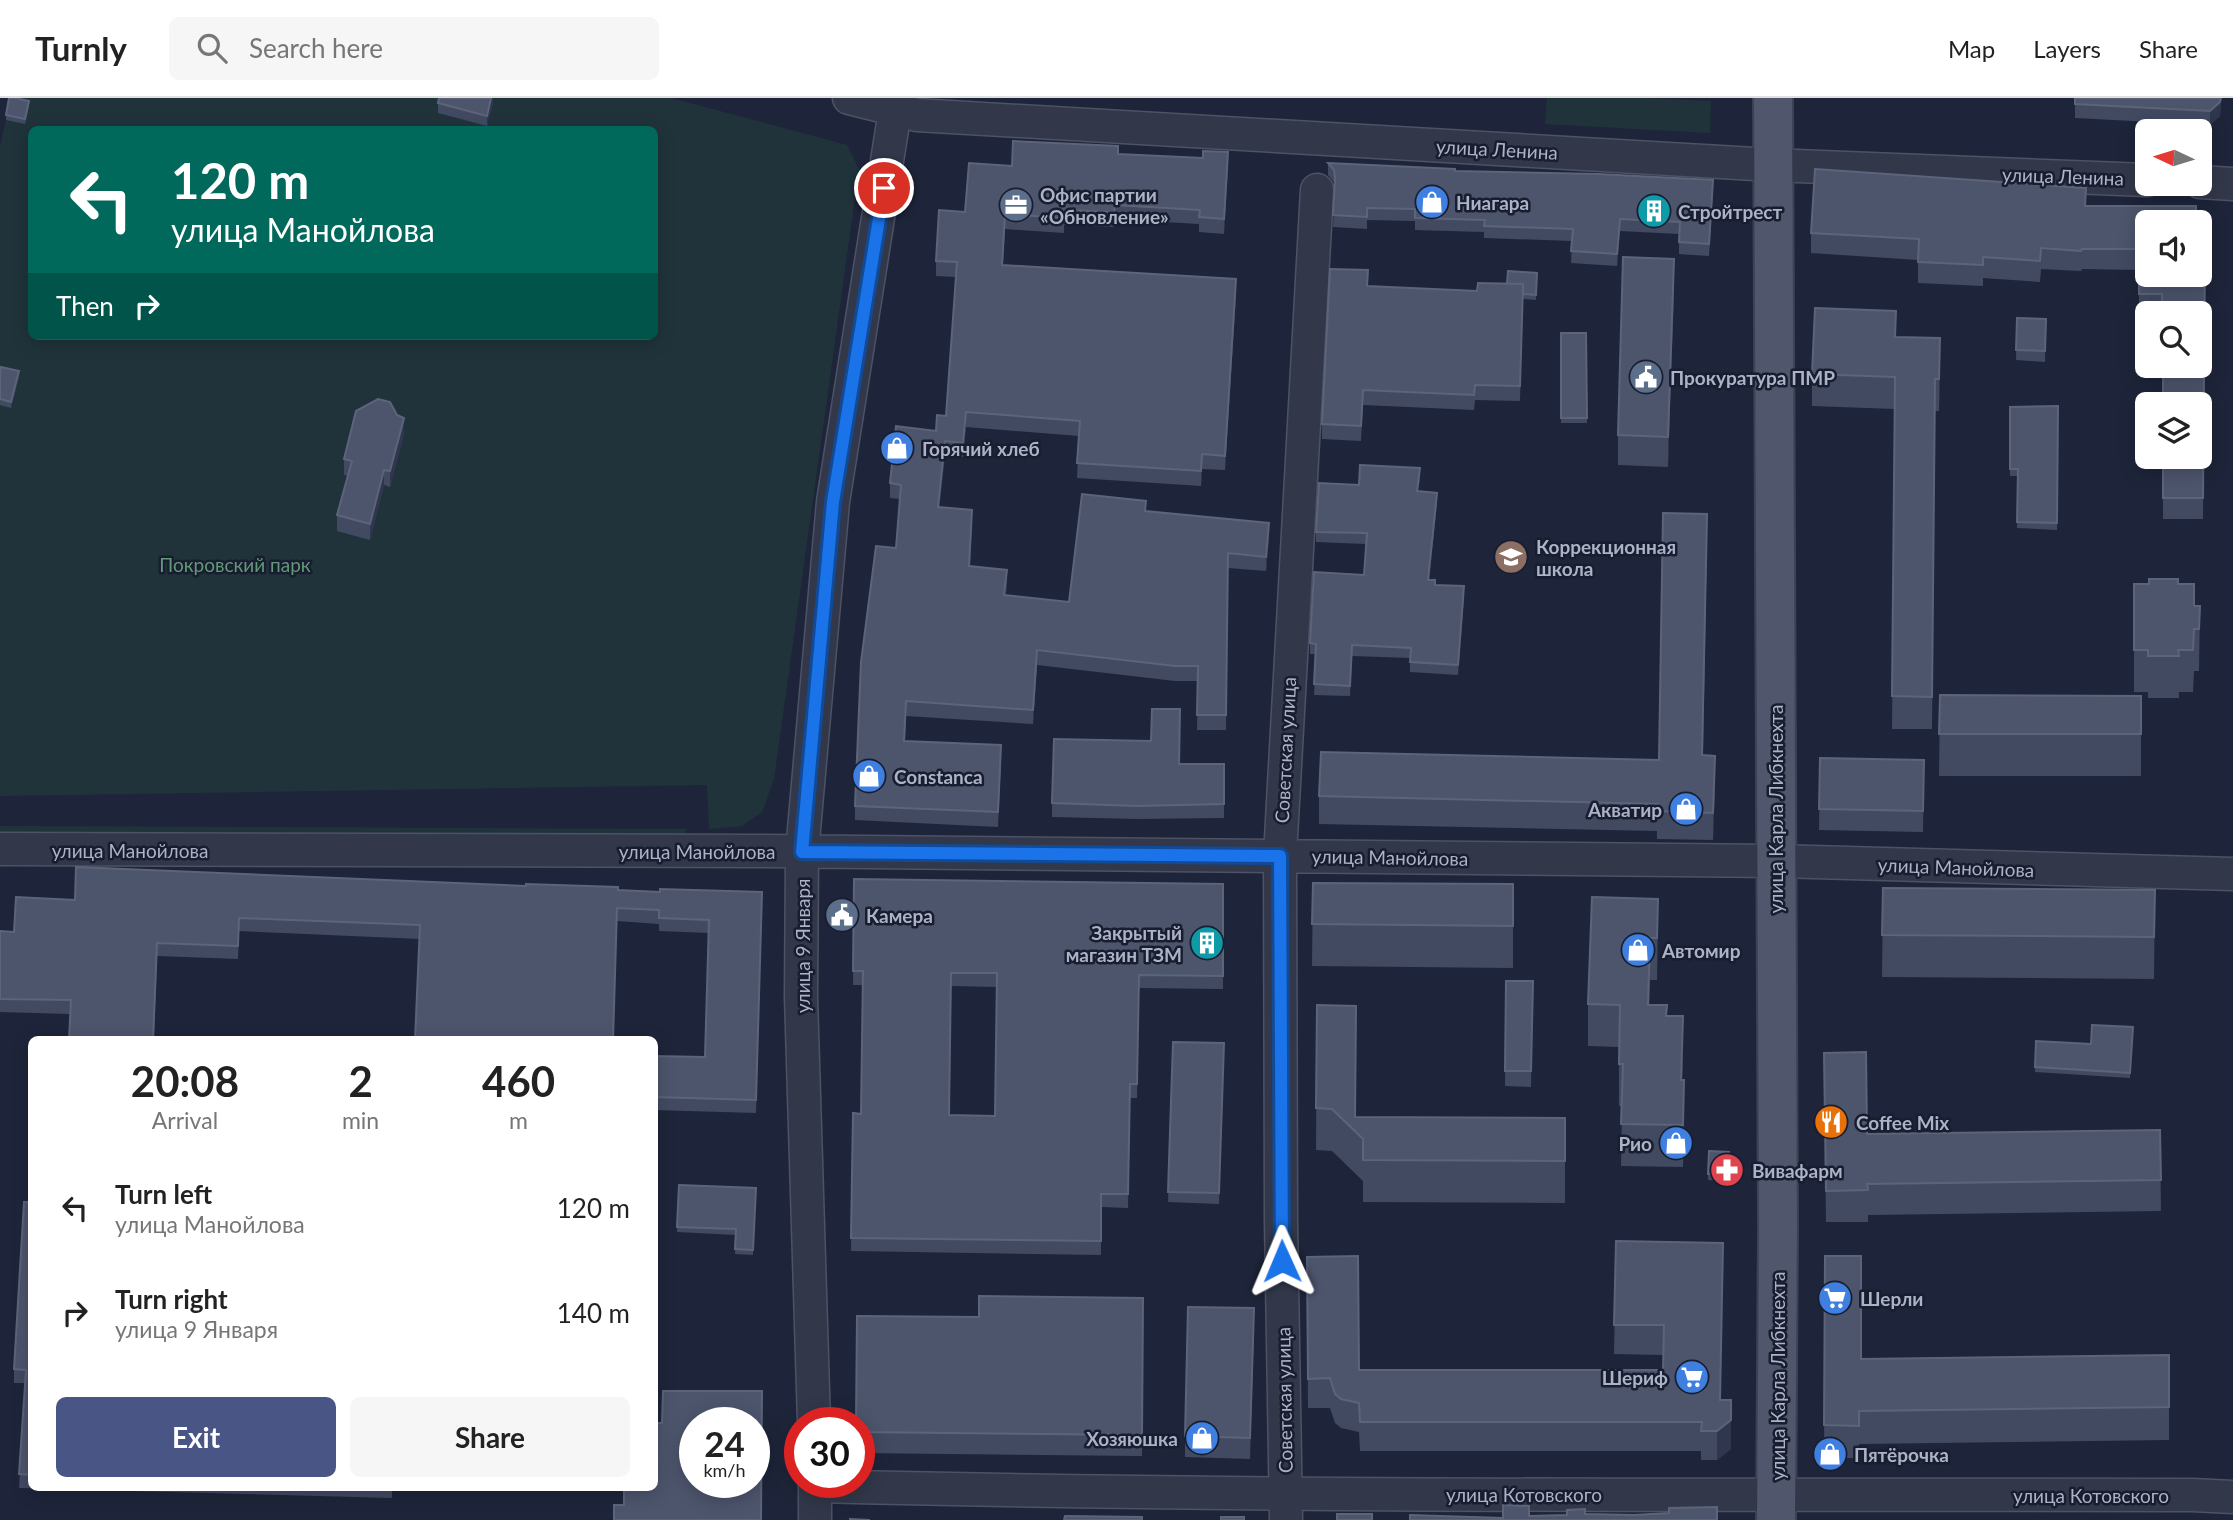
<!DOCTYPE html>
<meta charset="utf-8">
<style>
:root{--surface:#fff;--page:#f6f6f6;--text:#222;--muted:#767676;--line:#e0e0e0;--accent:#495685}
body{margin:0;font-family:Lato,sans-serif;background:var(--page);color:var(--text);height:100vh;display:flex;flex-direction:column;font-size:26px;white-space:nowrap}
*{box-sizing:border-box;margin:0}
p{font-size:23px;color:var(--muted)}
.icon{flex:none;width:38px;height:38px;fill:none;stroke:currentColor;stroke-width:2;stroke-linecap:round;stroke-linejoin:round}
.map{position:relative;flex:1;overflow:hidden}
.side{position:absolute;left:28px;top:938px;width:630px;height:455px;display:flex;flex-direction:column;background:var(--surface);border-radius:10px;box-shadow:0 4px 18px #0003}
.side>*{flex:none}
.hud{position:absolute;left:28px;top:28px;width:630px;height:214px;border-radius:10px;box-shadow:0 4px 18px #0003;background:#00695c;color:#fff;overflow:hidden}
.needle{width:46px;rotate:274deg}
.tools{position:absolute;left:2135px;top:21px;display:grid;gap:14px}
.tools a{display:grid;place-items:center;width:77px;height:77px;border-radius:10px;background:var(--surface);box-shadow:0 4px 18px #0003;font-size:35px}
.speed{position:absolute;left:679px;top:1309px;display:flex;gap:14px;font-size:35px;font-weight:700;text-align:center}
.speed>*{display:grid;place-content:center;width:91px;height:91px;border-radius:50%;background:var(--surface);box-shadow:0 4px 18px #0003;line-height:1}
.speed small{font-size:18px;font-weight:400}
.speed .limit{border:10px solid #d22;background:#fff;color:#111}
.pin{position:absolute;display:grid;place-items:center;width:60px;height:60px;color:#fff;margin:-30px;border:4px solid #fff;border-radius:50%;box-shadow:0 2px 7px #0007}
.me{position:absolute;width:77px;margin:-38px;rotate:359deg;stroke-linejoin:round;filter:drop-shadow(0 0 5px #0008)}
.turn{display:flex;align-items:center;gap:24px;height:147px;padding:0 28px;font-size:32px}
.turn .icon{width:91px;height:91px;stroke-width:2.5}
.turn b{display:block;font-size:49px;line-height:60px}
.then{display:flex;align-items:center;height:66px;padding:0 28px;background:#0003;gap:14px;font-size:26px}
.eta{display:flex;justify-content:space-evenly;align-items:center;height:119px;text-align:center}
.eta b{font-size:42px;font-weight:700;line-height:49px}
.action{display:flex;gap:14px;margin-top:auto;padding:14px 28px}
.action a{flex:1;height:80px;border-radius:10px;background:var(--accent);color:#fff;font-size:28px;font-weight:700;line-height:80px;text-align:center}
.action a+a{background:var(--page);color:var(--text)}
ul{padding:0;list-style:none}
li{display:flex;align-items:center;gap:21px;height:105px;padding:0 28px}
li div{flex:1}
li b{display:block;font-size:26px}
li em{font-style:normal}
header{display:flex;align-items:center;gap:42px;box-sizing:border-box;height:98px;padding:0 35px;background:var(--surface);border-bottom:2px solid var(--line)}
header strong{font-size:33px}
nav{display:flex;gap:38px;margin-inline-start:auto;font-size:24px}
.search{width:490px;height:63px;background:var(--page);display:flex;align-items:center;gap:18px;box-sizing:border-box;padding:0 24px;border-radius:10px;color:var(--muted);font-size:26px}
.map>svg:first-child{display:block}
.green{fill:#20333b;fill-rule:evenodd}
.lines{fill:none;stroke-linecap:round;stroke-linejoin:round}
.minor-casing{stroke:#4d5265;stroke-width:35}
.major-casing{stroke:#3c4154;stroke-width:42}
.minor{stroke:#32384a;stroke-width:32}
.major{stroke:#50566b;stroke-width:38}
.wall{fill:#424a62;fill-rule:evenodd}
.shaded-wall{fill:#2f364d}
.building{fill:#4d556d;stroke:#5c647b;stroke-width:2;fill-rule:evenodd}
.route-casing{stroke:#114b97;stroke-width:18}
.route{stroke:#1a73e8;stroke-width:12}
.labels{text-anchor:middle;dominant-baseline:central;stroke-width:5;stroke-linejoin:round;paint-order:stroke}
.street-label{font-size:19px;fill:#acb2c7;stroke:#181d2f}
.poi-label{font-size:19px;font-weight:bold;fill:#acb2c7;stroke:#181d2f;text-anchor:start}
.park-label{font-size:19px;fill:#629a78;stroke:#181d2f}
</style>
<header>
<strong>Turnly</strong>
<div class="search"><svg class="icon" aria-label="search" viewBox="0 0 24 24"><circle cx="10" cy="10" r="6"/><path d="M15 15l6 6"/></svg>Search here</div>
<nav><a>Map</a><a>Layers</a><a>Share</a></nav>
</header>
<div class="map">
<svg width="2233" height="1422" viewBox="0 0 2233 1422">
<rect width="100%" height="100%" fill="#1e253a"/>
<path class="green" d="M11,0H671L847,47L859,71L774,681L762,714L742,728L709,731L707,687L0,698V48ZM32,32H654V238H32Z
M1547,0H1643L1711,3L1710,35L1545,26Z
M0,728L686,731V742L0,740Z"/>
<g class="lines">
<g class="minor-casing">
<path id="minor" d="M849,0L917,17L1772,67L2147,82
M2200,84L2233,86
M0,751L765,753L1775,763L2233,776
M814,1325L801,899L802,754L833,404L897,0
M815,1384V1422
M816,1388C1274,1400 1733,1396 2192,1397L2233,1399
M1286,1422L1281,1123L1280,758L1317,92"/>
</g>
<g class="major-casing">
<path id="major" d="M1773,0L1778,1130L1776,1422"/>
</g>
<use href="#minor" class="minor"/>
<use href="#major" class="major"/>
</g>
<path class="wall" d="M493,0V5L487,28L438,15V5Z
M2075,0H2221L2220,18L2210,27L2075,20Z
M29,8L25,26L6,22V17Z
M1118,56L1228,69L1224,136L1199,134V126L1115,121L1114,129L1064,127V135L1005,131L1003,167L1236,196L1225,372L1202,371L1201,388L1077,380L1079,338L966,329L963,359L945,357L939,410L972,426L970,468L1007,487L1006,497L1069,504L1146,413L1269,440L1266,473L1228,470L1226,632H1197L1198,583H1175L1037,567L1033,626L906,618L905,643L1001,662L998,729L855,722V708L896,450L900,401L890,400V385L936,333L946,318L956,179L936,178V163L965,114L1012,68Z
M1328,65L1455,73L1713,94L1709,158L1679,156V136L1620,133L1617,168L1571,165L1572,143L1484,140V134L1415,132V123L1367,122V131L1333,129L1335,90L1334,84L1328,77Z
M2086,108H2196L2147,177L2205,152L2203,421H2163V359L2200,215H2147V217H2139V172L2082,171L2081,173L2041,171L2040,184L1983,180V188L1918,185V162L1811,155V135Z
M1537,175L1536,202L1523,201L1520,303L1475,302L1474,312L1363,307L1361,343L1322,341V326L1368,188L1477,193L1507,186Z
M1674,191L1668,369L1618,367V337Z
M2017,220L2046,221L2045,264L2016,262Z
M1561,235H1586L1587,325H1561Z
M1896,239L1940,273L1939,313H1935L1932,631H1892L1895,311L1812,308V276Z
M0,275L19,279L11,310L0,307Z
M2058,308L2057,432L2017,430L2018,378H2010V309Z
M404,336L390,389L384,387L370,442L337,433V417L348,378L344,377V361Z
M1420,381L1418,393L1437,406L1429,482L1435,487L1464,498L1458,577L1410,574V560L1352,558L1350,598L1314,597L1316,556H1310V545L1364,477L1366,446L1316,444V434L1359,387Z
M1707,443L1703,657L1715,686L1713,742L1657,741V733L1319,726V698L1659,662Z
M2134,486H2178L2194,508H2200L2199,573H2194L2193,594H2179V600H2148V594H2134Z
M1940,597L2141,598V678H1939Z
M1820,660L1924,662L1923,734L1819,732Z
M1179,666H1224V720L1137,721L1052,719V705Z
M854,781L1223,786V891L1139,890L1137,1000H1130L1128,1110L1101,1109V1157L851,1153L853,1015L861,1016L863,887H853ZM951,888L997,889L995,1018L949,1017Z
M1313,785L1513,786V870L1312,868Z
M1883,790L2155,792L2154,881L1882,879Z
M618,792L660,794H762L756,1015L654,1012V958L705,959L709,835L659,833V826L617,823L420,841L239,833L238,861L157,858L154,942H69L70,916L0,914V833L14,834L75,802Z
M1658,801L1657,882H1650L1649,907L1667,918L1683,960L1682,982L1684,1024L1683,1069L1621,1068L1622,1008H1619V949L1588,948V906Z
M1506,883H1533L1531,989L1505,988Z
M1317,907L1355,1019L1565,1020V1105L1363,1104V1083L1332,1053L1316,1052Z
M2133,929L2130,980L2035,974L2036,943L2091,946Z
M1173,944L1224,945L1219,1106L1168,1104Z
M1824,955L1867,1036L2160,1032L2161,1113L1868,1117V1124H1826Z
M1709,1053L1729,1054L1727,1083L1708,1082Z
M679,1087L756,1090L753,1157L735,1156L736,1137L677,1134Z
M32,1104V1390H392V1400L19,1390L25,1285H14V1271Z
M1616,1143L1720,1302L1731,1332V1351L1717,1362H1701V1353H1360L1359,1334L1341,1330L1335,1325L1330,1310H1308L1307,1159L1359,1272H1663V1257L1614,1256Z
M1825,1158L1861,1261L2169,1257V1342L1859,1346V1360H1824Z
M1143,1200L1142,1358L859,1355V1325L979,1219Z
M1254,1231L1250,1361L1185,1359V1338Z"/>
<path class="shaded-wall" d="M491,0H493V5L487,28V18Z
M2221,0L2220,18L2210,27V13Z
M1228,54V69L1224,136V121Z
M1620,121V133L1617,168V156Z
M1674,161V191L1668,369V339Z
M1236,181V196L1225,372V358Z
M1940,240V273L1939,313V281Z
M19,273V279L11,310V304Z
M966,314V329L963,359V345Z
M404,320V336L390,389V373Z
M945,343V357L938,424V409Z
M1202,356V371L1201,388V373Z
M384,372V387L370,442V426Z
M1437,395V406L1428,492V482Z
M972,412V426L969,482V468Z
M1269,425V440L1266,473V459Z
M1007,472V487L1004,511V497Z
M1464,488V498L1458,577V567Z
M1037,552V567L1033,626V612Z
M1715,658V686L1713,742V715Z
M1658,801V843L1657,882V840Z
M1650,840V882L1648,949V907Z
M1683,918V960L1681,1024V982Z
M1684,982V1024L1683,1069V1027Z
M1731,1302V1351L1717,1362V1333L1720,1330Z"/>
<path class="building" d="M9,0H16L29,3L25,21L6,17Z
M439,0H491L487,18L438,5Z
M2075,0H2221L2220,4L2210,13L2075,6Z
M1013,43L1118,48V56L1203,60V53L1228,54L1224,121L1199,119L1200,112L1115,107L1114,114L1064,112V120L1005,116L1002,167L1236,181L1225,358L1202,356L1201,373L1077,365L1080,323L966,314L963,345L945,343L938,409L972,412L969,468L1007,472L1004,497L1069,504L1082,396L1146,403L1145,413L1269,425L1266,459L1228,455L1226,617H1197L1198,568H1175L1037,552L1033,612L906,603L904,643L1001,647L998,714L855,708L861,564L876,448L896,450L901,387L890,385L896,328L936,333L937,317L946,318L957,164L936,163L939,112L965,114L969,65L1012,68Z
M1328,65L1455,71V73L1598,76L1713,82L1709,146L1679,144L1680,124L1620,121L1617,156L1571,153L1573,131L1484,128L1485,122L1415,120V111L1367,110V119L1333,117L1335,80L1334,72Z
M1815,71L2086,90L2085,108H2196V124H2147V177H2200V152H2205L2203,400H2163V359H2200V306H2163V268H2200V215H2162V196H2139V151H2082L2081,153L2041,150L2040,163L1983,159V167L1918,164L1919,141L1811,135Z
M1623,159L1674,161L1668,339L1618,337Z
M1330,171L1368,172L1367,188L1477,193L1478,185L1523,186L1520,288L1475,287L1474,297L1363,292L1361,328L1322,326Z
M1508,173L1537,175L1536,197L1523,196V186H1507Z
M1815,210L1896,213L1895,239L1940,240L1939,281H1935L1932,599L1892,598L1895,279L1812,276Z
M2017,220L2046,221L2045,253L2016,252Z
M1561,235H1586L1587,320H1561Z
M1,269L19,273L11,304L0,301V275Z
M378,301L390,304L397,317L404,320L390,373L384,372L370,426L337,417L352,363L344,361L356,313Z
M2058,308L2057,425L2017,424L2018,371H2010V309Z
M1360,367L1420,370L1417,393L1437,395L1428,482H1435V487L1464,488L1458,567L1410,564L1411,550L1352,547L1350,588L1314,586L1316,546L1310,545L1314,474L1364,477L1367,435L1316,434L1319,385L1359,387Z
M1663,415L1707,416L1702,657L1715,658L1713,715L1657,713L1658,706L1319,698L1321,654L1659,662Z
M2149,481H2178V486H2194V508H2200L2199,531H2194L2193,552H2178L2179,558H2148V552H2134V486H2149Z
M1940,597L2141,598V636H1939Z
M1152,611H1180L1179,666H1224V706L1137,708L1052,705L1054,641L1151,643Z
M1820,660L1924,662L1923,713L1819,711Z
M76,769L526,788V786L618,789V792L660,794V791L762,794L756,1002L654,999V958L705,959L709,822L659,820V812L617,810L613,942H415L420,827L239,820L238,848L157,845L153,942H69L71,902L0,901V833L14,834L16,799L75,802Z
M854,781L1223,786V878L1139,877L1137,986H1130L1128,1096H1101V1143L851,1140L853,1015L861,1016L863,873H853ZM951,875H997L995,1018L949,1017Z
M1313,785L1513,786V828L1312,826Z
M1883,790L2155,792L2154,839L1882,837Z
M1592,799L1658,801L1657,840H1650L1648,907H1667L1666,918H1683L1681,982H1684L1683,1027L1621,1026L1623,966H1619L1620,907L1588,906Z
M1506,883H1533L1531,973H1505Z
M1317,907L1356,908L1355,1019L1565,1020V1063L1363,1062V1041L1332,1011L1316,1010Z
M2092,927L2133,929L2130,975L2035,969L2036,943L2091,946Z
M1173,944L1224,945L1219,1095L1168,1094Z
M1866,954L1867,1036L2160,1032L2161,1082L1867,1086L1868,1092L1826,1093L1824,955Z
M1709,1053L1729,1054L1727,1077L1708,1076Z
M679,1087L756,1090L753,1152L735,1151L736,1131L677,1129Z
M24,1104H32V1377L19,1376L26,1272L14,1271Z
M1616,1143L1723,1145L1720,1302H1731V1322L1717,1333H1701L1702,1324H1360L1359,1305L1341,1301L1335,1296L1330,1280L1308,1281L1307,1159L1358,1158L1359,1272H1663L1664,1227H1614Z
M1825,1158H1861V1261L2169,1257V1309L1859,1313V1328L1824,1327Z
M979,1198L1143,1200L1142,1337L859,1334V1325H856L857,1218L979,1219Z
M1188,1209L1254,1210L1250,1340L1185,1338Z
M663,1293H762L761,1422H614V1407H624V1390H654V1325H662ZM695,1325H754V1384H695Z
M1503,1407L1529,1408V1418L1567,1417V1412L1585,1411V1416L1634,1417L1669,1415V1410L1717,1409V1422H1410V1417L1503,1420Z
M1337,1416H1372V1422H1337Z
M1065,1418L1142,1419V1422H1064Z
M1221,1419H1244V1422H1221Z
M850,1421L870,1422H850Z"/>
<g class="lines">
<g class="route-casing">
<path id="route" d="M884,90L833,404L802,754L1280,758L1282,1163"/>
</g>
<use href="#route" class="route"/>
</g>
<defs>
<g id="shop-disc" transform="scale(1.75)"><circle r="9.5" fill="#3f7fe0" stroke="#181d2f"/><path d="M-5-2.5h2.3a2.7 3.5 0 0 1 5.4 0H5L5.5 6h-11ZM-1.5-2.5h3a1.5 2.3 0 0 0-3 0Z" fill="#fff"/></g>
<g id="office-disc" transform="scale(1.75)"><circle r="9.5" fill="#5c6f8a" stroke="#181d2f"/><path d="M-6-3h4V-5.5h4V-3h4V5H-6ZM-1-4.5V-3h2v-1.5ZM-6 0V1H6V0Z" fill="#fff"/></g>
<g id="building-disc" transform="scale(1.75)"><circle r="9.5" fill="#0f9aa8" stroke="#181d2f"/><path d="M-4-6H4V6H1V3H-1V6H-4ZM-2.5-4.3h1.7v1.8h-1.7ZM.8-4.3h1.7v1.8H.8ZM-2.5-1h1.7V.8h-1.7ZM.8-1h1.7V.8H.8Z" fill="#fff"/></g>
<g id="civic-disc" transform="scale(1.75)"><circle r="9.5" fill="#5c6f8a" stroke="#181d2f"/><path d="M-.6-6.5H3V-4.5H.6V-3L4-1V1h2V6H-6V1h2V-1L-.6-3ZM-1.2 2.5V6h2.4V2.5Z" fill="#fff"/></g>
<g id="school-disc" transform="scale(1.75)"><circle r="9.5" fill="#8d6e63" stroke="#181d2f"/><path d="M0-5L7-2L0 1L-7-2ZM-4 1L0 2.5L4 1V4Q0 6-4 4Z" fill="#fff"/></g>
<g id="restaurant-disc" transform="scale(1.75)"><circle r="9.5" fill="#e8710a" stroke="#181d2f"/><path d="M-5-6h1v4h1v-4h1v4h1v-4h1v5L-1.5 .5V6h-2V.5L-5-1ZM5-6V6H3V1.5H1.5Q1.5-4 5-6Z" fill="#fff"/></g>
<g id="pharmacy-disc" transform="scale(1.75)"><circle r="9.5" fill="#e0444e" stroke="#181d2f"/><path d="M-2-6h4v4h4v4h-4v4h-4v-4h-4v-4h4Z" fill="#fff"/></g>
<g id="supermarket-disc" transform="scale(1.75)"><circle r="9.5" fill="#3f7fe0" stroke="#181d2f"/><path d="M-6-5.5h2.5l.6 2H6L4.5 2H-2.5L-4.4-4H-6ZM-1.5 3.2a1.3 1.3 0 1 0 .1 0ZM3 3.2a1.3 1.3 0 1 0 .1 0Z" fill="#fff"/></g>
</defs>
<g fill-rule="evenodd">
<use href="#shop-disc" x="1432" y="104"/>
<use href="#office-disc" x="1016" y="107"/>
<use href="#building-disc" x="1654" y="113"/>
<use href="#civic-disc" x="1646" y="279"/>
<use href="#shop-disc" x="897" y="350"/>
<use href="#school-disc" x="1511" y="459"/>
<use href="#shop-disc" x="869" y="678"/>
<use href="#shop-disc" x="1686" y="711"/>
<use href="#civic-disc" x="842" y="817"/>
<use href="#building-disc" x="1207" y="845"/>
<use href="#shop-disc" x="1638" y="852"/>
<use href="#restaurant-disc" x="1831" y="1024"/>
<use href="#shop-disc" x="1676" y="1045"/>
<use href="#pharmacy-disc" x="1727" y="1072"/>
<use href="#supermarket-disc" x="1835" y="1200"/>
<use href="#supermarket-disc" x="1692" y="1279"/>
<use href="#shop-disc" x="1202" y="1340"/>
<use href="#shop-disc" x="1830" y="1356"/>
</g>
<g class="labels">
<g class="street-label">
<text transform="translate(1497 51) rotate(3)">улица Ленина</text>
<text transform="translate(2063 78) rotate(2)">улица Ленина</text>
<text transform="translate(1285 652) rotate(-87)">Советская улица</text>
<text transform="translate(1775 711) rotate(-90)">улица Карла Либкнехта</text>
<text x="130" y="752">улица Манойлова</text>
<text x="697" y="753">улица Манойлова</text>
<text transform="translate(1390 759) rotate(1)">улица Манойлова</text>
<text transform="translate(1956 769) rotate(2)">улица Манойлова</text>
<text transform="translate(802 848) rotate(-90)">улица 9 Января</text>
<text transform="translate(1777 1278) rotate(-90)">улица Карла Либкнехта</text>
<text transform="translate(1284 1302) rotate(-91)">Советская улица</text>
<text x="1524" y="1396">улица Котовского</text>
<text x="2091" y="1397">улица Котовского</text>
</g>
<g class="poi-label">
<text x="1040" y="96">Офис партии<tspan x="1040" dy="22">«Обновление»</tspan></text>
<text x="1456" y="104">Ниагара</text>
<text x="1678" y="113">Стройтрест</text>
<text x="1670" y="279">Прокуратура ПМР</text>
<text x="922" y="350">Горячий хлеб</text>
<text x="1536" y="448">Коррекционная<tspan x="1536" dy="22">школа</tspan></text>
<text x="894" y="678">Constanca</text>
<text x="1662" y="711" text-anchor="end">Акватир</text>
<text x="866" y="817">Камера</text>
<text x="1182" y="834" text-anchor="end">Закрытый<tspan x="1182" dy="22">магазин ТЗМ</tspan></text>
<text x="1662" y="852">Автомир</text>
<text x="1856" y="1024">Coffee Mix</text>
<text x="1652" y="1045" text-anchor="end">Рио</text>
<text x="1752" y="1072">Вивафарм</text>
<text x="1860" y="1200">Шерли</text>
<text x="1668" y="1279" text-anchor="end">Шериф</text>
<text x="1178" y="1340" text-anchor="end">Хозяюшка</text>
<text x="1854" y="1356">Пятёрочка</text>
</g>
<g class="park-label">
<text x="235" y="466">Покровский парк</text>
</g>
</g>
</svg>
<div class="tools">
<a><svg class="needle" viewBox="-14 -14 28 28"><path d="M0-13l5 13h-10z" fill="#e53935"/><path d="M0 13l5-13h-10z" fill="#767676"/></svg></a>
<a><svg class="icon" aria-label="sound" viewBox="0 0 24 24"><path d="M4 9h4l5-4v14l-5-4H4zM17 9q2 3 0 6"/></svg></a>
<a><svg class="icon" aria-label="search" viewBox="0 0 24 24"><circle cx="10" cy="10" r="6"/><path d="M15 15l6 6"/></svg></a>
<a><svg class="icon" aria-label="layers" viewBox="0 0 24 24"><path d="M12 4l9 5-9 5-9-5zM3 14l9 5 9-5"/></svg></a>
</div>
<div class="speed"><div>24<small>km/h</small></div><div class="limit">30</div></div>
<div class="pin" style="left:884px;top:90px;background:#d93025"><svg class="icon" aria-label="arrive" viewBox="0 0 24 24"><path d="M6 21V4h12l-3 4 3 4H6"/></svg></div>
<svg class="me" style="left:1282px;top:1163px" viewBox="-20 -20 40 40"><path d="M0-17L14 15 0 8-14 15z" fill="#1a73e8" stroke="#fff" stroke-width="4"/></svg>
<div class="hud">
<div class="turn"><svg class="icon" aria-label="left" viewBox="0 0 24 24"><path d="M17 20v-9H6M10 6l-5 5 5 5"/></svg><div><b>120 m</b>улица Манойлова</div></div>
<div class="then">Then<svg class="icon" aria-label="right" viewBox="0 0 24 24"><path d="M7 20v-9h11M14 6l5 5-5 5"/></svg></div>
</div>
<section class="side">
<div class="eta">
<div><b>20:08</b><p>Arrival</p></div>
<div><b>2</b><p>min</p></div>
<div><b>460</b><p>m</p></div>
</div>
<ul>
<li><svg class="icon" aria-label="left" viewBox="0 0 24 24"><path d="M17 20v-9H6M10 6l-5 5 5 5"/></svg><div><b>Turn left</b><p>улица Манойлова</p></div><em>120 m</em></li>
<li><svg class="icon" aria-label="right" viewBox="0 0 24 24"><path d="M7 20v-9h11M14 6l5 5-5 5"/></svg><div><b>Turn right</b><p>улица 9 Января</p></div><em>140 m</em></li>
</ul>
<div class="action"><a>Exit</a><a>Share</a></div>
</section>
</div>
